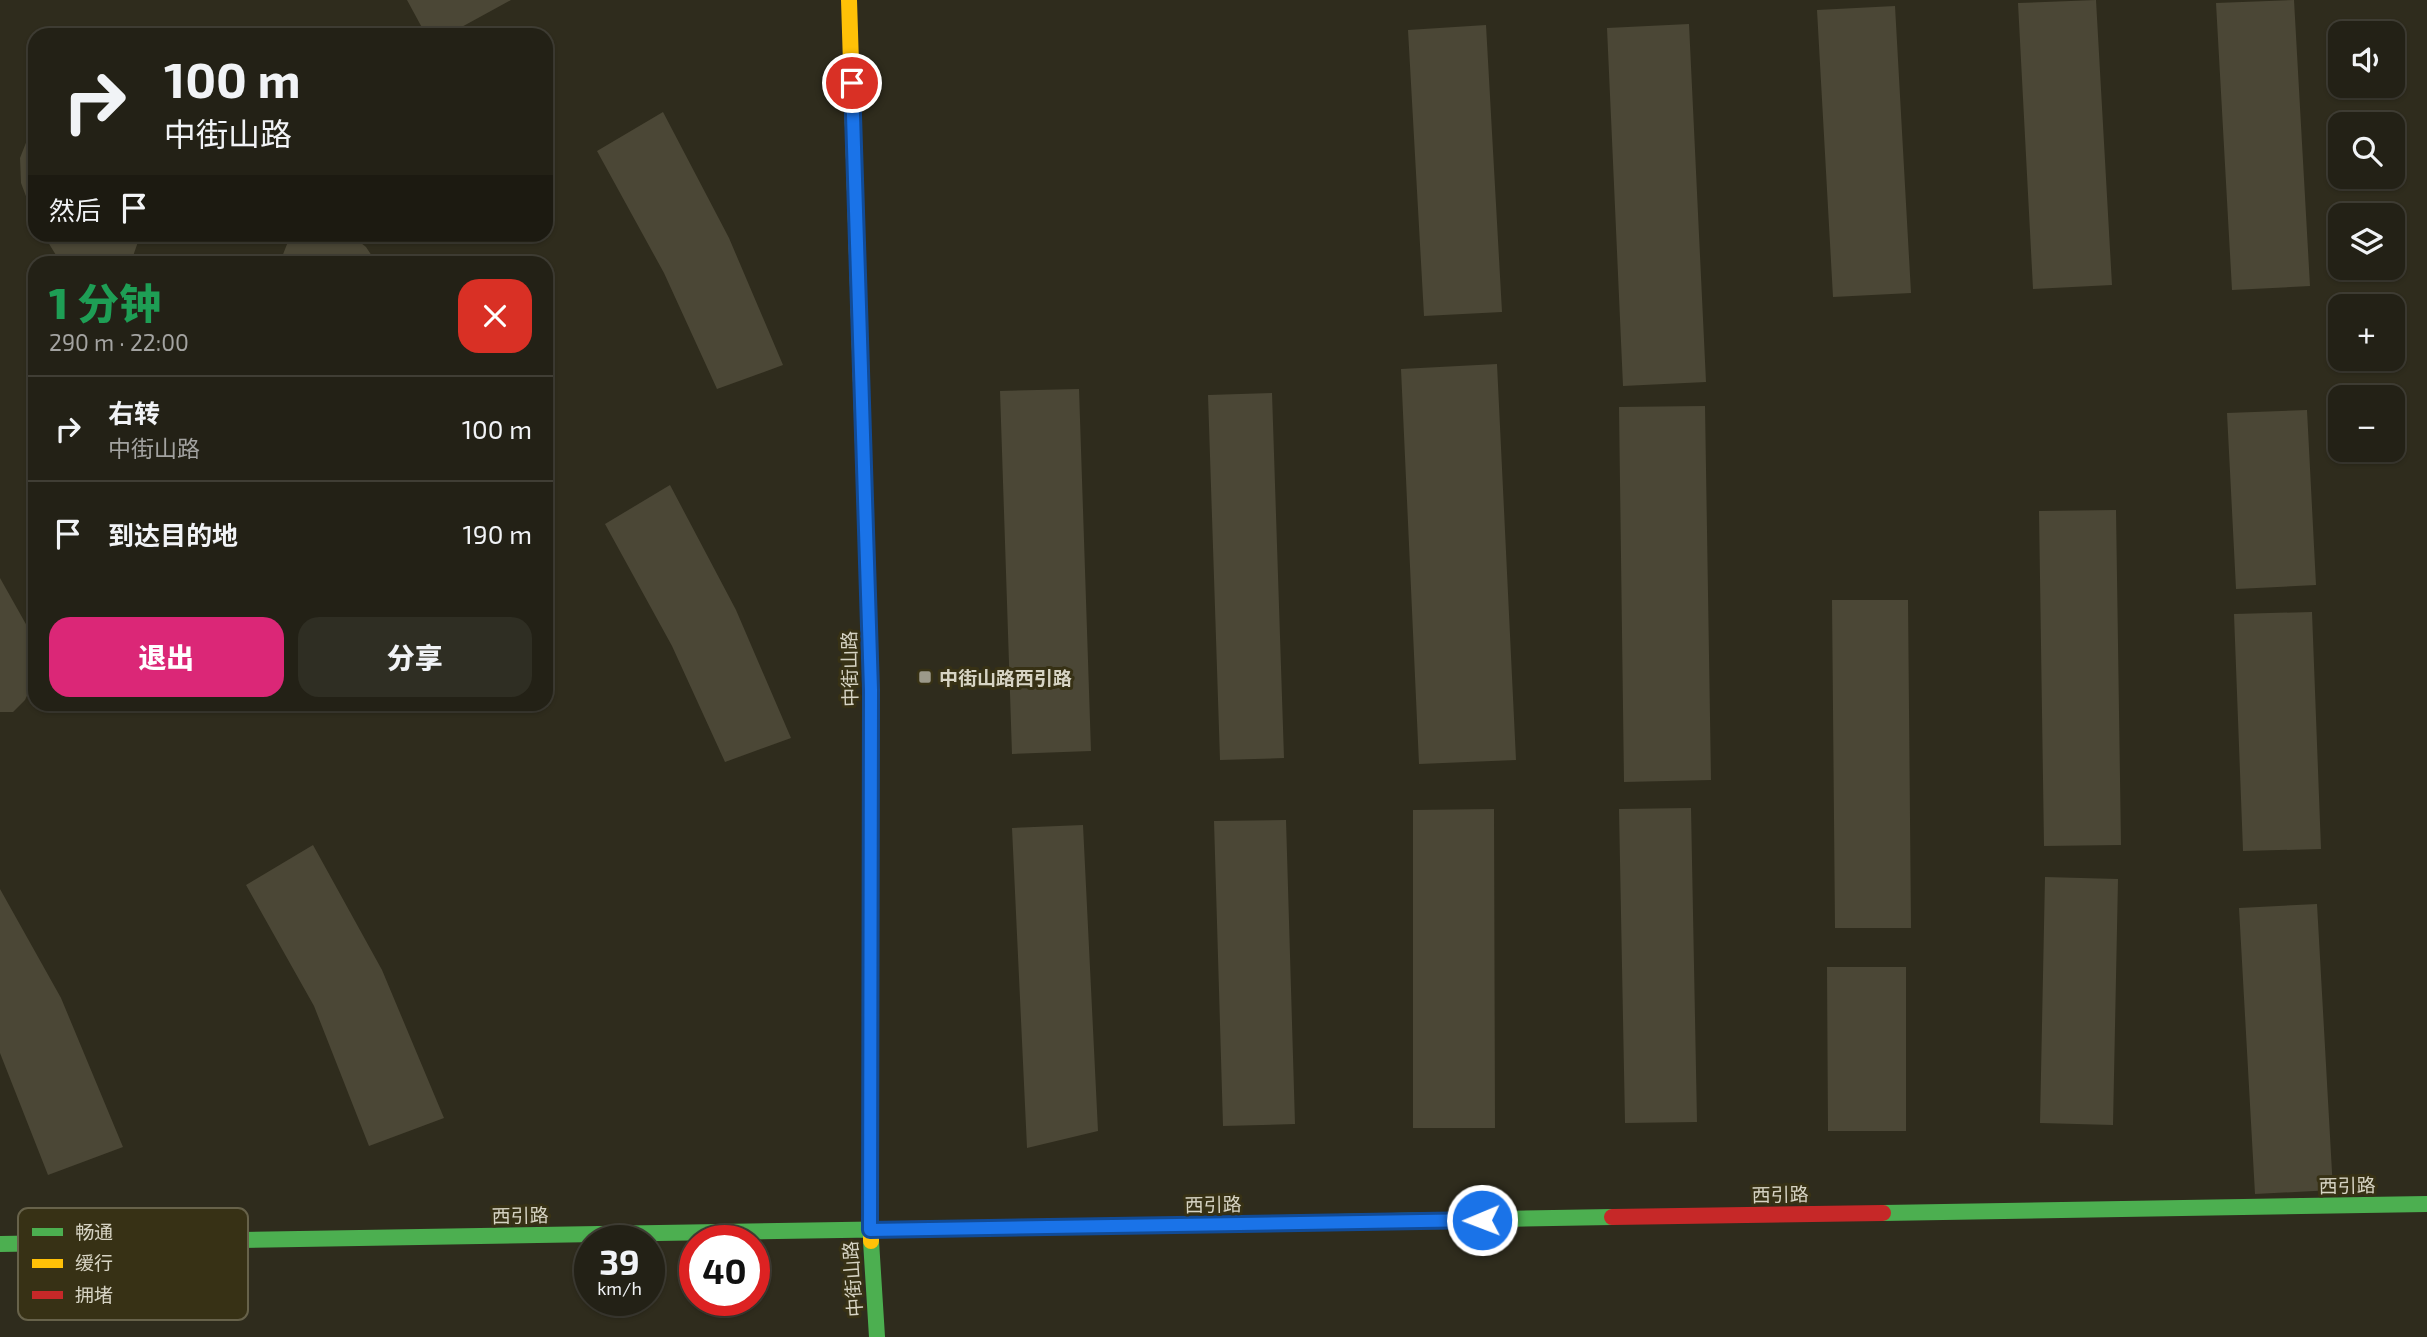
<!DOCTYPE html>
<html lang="zh">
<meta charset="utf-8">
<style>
:root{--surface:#232116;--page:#2f2e23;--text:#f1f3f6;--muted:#a3a3a1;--line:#403e35;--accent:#db2777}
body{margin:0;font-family:"Exo 2","Noto Sans SC",sans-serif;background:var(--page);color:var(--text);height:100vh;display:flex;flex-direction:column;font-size:26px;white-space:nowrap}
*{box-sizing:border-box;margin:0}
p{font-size:23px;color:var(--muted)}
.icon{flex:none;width:38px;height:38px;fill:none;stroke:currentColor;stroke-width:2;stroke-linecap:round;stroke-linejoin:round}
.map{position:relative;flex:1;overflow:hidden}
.side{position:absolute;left:28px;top:256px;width:525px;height:455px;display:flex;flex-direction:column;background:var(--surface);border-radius:21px;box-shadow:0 2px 5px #0004,0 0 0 2px var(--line)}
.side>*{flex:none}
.top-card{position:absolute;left:28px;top:28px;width:525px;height:214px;border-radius:21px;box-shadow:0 2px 5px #0004,0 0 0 2px var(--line);background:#232116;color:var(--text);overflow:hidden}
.buttons{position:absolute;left:2328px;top:21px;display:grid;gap:14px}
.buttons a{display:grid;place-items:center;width:77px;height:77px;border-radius:14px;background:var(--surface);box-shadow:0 2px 5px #0004,0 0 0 2px var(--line);font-size:35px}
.speed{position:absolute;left:574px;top:1225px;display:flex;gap:14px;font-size:35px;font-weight:700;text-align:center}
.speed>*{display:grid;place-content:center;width:91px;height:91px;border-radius:50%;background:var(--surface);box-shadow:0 2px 5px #0004,0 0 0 2px var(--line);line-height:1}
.speed small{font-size:18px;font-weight:400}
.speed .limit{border:10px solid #d22;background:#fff;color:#111}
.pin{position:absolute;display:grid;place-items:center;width:60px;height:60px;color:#fff;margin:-30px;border:4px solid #fff;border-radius:50%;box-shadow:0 2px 7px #0007}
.me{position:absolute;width:77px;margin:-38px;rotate:269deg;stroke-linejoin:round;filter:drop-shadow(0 0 5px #0008)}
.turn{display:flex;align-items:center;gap:24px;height:147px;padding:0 21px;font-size:32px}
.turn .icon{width:91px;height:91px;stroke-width:2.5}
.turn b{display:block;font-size:49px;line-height:60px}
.then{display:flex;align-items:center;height:66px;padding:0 21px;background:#0003;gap:14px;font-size:26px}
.round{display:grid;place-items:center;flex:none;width:74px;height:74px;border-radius:21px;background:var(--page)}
.overview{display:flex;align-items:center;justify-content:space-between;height:119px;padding:0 21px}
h1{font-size:42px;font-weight:800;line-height:52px;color:#1e9e55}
.action{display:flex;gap:14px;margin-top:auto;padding:14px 21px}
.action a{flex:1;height:80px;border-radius:21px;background:var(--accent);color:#fff;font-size:28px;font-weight:800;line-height:80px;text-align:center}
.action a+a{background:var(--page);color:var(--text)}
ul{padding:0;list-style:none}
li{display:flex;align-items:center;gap:21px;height:105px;padding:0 21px;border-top:2px solid var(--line)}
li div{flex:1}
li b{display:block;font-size:26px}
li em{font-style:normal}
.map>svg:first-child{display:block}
.building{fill:#4b4736}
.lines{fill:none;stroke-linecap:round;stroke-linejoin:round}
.fast{stroke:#4caf50;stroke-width:16}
.slow{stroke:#ffc107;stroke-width:16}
.jam{stroke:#c62828;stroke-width:16}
.route-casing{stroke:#114b97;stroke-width:18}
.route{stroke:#1a73e8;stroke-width:12}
.poi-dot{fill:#9c998a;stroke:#373115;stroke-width:2.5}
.labels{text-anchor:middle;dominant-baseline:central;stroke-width:6;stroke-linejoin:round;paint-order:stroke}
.street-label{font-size:19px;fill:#d7d4c4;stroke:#373115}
.poi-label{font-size:19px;font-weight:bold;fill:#d7d4c4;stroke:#373115;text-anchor:start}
.key{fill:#373115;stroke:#67624a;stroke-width:2}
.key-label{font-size:19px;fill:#d7d4c4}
</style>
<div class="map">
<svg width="2427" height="1337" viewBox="0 0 2427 1337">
<rect width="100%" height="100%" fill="#2f2c1d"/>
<path class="building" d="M407,0H511L447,35H426Z
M2096,0L2112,285L2033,289L2018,3Z
M2294,0L2310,286L2232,290L2216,3Z
M1895,6L1911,293L1833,297L1817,10Z
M1689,24L1706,382L1623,386L1607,28Z
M1486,25L1502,312L1424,316L1408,30Z
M663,112L729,238L783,365L717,389L664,273L597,151Z
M35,133V220L21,183L20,158L29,135Z
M43,234H140V236L131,262H64L59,260Z
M291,234H350L366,247L376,262H280Z
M1497,364L1516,760L1419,764L1401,369Z
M1079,389L1091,751L1012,754L1000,391Z
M1272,393L1284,758L1220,760L1208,395Z
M1705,406L1711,780L1624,782L1619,407Z
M2307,410L2316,585L2236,589L2227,413Z
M670,485L736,610L791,738L725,762L672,646L605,524Z
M2116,510L2121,845L2044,846L2039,511Z
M0,578L27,626L35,663L32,685L25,700L13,712H0Z
M1832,600H1908L1911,928H1835Z
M2312,612L2321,849L2243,851L2234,614Z
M1691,808L1697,1122L1625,1123L1619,809Z
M1494,809L1495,1128H1413V810Z
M1286,820L1295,1124L1223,1126L1214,821Z
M1083,825L1098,1131L1027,1148L1012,828Z
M313,845L382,970L444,1118L369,1146L314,1006L246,885Z
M2045,877L2118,879L2113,1125L2040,1123Z
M0,889L61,998L123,1147L48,1175L0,1053Z
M2317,904L2333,1190L2255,1194L2239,908Z
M1827,967H1906V1131H1828Z"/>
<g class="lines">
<path class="fast" d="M861,383L871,689V885
M1883,1213L2427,1204
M1175,1225L1612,1217
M871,1241L877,1337
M0,1244L904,1229"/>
<path class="slow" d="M849,0L861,383
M871,885V1241"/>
<path class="jam" d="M1612,1217L1883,1213
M904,1229L1175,1225"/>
</g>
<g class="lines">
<g class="route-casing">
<path id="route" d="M852,83L871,690L870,1230L1482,1220"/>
</g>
<use href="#route" class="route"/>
</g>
<rect class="poi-dot" x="918" y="670" width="14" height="14" rx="3.5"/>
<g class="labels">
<g class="street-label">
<text transform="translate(849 669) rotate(-91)">中街山路</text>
<text transform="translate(2347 1185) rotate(-1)">西引路</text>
<text transform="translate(1780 1194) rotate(-1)">西引路</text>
<text transform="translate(1213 1204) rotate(-1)">西引路</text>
<text transform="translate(520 1215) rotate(-1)">西引路</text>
<text transform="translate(852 1279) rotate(-94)">中街山路</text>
</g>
<g class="poi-label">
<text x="939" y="677">中街山路西引路</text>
</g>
</g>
<rect x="18" y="1208" width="230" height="112" rx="10" class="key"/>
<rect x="32" y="1228" width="31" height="8" fill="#4caf50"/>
<rect x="32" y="1259" width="31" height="9" fill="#ffc107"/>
<rect x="32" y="1291" width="31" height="8" fill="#c62828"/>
<g class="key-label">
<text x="75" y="1239">畅通</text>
<text x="75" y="1270">缓行</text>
<text x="75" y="1302">拥堵</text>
</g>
</svg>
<div class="buttons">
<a><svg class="icon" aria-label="sound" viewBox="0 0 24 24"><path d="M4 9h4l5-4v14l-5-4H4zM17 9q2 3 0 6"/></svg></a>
<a><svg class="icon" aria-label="search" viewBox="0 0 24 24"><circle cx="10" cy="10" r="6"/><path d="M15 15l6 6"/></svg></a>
<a><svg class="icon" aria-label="layers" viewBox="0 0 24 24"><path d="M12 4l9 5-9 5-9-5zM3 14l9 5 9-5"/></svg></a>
<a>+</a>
<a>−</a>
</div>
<div class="speed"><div>39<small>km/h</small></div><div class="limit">40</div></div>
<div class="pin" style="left:852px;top:83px;background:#d93025"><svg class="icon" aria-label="arrive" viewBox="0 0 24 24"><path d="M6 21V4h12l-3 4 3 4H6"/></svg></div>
<svg class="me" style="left:1482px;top:1220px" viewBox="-20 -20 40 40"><circle r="17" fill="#1a73e8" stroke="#fff" stroke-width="3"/><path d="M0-11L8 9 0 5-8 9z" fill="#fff"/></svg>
<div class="top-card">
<div class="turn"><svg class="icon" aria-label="right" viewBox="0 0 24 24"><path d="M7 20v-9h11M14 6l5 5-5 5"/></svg><div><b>100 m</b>中街山路</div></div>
<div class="then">然后<svg class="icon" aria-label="arrive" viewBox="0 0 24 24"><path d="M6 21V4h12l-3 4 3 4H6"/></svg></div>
</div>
<section class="side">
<div class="overview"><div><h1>1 分钟</h1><p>290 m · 22:00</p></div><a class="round" style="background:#d93025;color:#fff"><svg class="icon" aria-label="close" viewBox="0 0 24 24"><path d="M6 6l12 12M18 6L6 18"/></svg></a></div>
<ul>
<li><svg class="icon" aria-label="right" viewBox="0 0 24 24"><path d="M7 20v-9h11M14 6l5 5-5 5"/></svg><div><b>右转</b><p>中街山路</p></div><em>100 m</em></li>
<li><svg class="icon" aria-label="arrive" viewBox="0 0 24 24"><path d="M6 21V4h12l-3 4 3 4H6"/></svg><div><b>到达目的地</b></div><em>190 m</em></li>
</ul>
<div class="action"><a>退出</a><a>分享</a></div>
</section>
</div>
